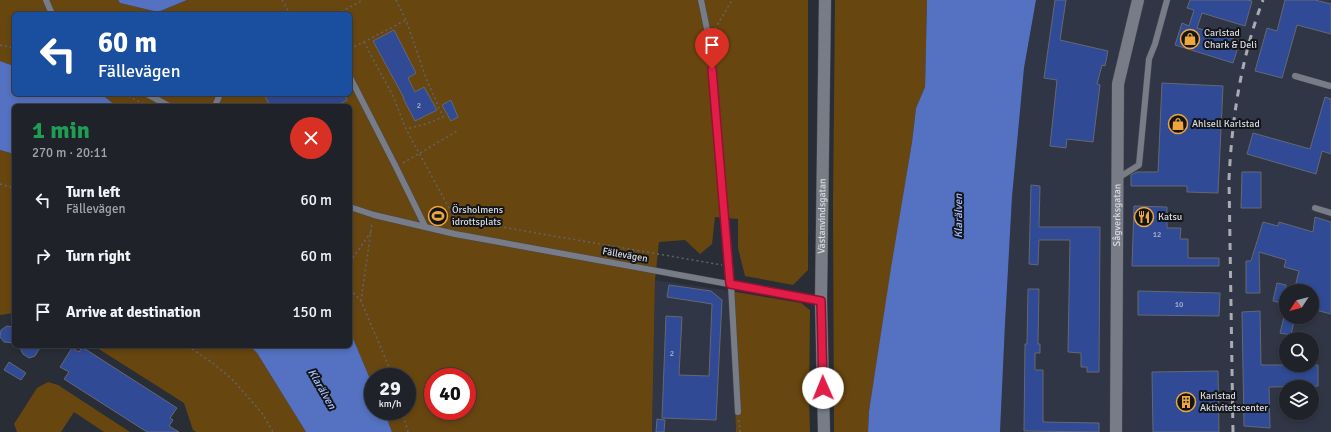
<!DOCTYPE html>
<meta charset="utf-8">
<style>
:root{--surface:#1f2228;--page:#2c2f34;--text:#f1f3f6;--muted:#a1a4a8;--line:#3c3f45}
body{margin:0;font-family:Signika,sans-serif;background:var(--page);color:var(--text);height:100vh;display:flex;flex-direction:column;font-size:15px;white-space:nowrap}
*{box-sizing:border-box;margin:0}
p{font-size:13px;color:var(--muted)}
.icon{flex:none;width:22px;height:22px;fill:none;stroke:currentColor;stroke-width:2;stroke-linecap:round;stroke-linejoin:round}
.map{position:relative;flex:1;overflow:hidden}
.panel{position:absolute;left:12px;top:104px;width:340px;height:244px;display:flex;flex-direction:column;background:var(--surface);border-radius:6px;box-shadow:0 2px 6px #0003,0 0 0 1px var(--line)}
.panel>*{flex:none}
.banner{position:absolute;left:12px;top:12px;width:340px;height:84px;border-radius:6px;box-shadow:0 2px 6px #0003,0 0 0 1px var(--line);background:#1a4fa0;color:#fff;overflow:hidden}
.needle{width:26px;rotate:234deg}
.controls{position:absolute;left:1279px;top:284px;display:grid;gap:8px}
.controls a{display:grid;place-items:center;width:40px;height:40px;border-radius:50%;background:var(--surface);box-shadow:0 2px 6px #0003,0 0 0 1px var(--line);font-size:20px}
.speed{position:absolute;left:364px;top:368px;display:flex;gap:8px;font-size:20px;font-weight:700;text-align:center}
.speed>*{display:grid;place-content:center;width:52px;height:52px;border-radius:50%;background:var(--surface);box-shadow:0 2px 6px #0003,0 0 0 1px var(--line);line-height:1}
.speed small{font-size:10px;font-weight:400}
.speed .limit{border:6px solid #d22;background:#fff;color:#111}
.pin{position:absolute;display:grid;place-items:center;width:34px;height:34px;color:#fff;margin:-41px -17px;border-radius:50% 50% 50% 0;rotate:-45deg;box-shadow:0 0 4px #0007}
.pin .icon{rotate:45deg}
.me{position:absolute;width:44px;margin:-22px;rotate:359deg;stroke-linejoin:round;filter:drop-shadow(0 0 3px #0008)}
.turn{display:flex;align-items:center;gap:14px;height:84px;padding:0 20px;font-size:18px}
.turn .icon{width:52px;height:52px;stroke-width:2.5}
.turn b{display:block;font-size:28px;line-height:34px}
.round{display:grid;place-items:center;flex:none;width:42px;height:42px;border-radius:21px;background:var(--page)}
.summary{display:flex;align-items:center;justify-content:space-between;height:68px;padding:0 20px}
h1{font-size:24px;font-weight:800;line-height:30px;color:#1e9e55}
ul{padding:0;list-style:none}
li{display:flex;align-items:center;gap:12px;height:56px;padding:0 20px}
li div{flex:1}
li b{display:block;font-size:15px}
li em{font-style:normal}
.map>svg:first-child{display:block}
.built{fill:#303645;fill-rule:evenodd}
.green{fill:#68460f;fill-rule:evenodd}
.water{fill:#5472c1}
.building{fill:#304a95;stroke:#646873}
.lines{fill:none;stroke-linecap:round;stroke-linejoin:round}
.lane-casing{stroke:#454850;stroke-width:7}
.secondary-casing{stroke:#454850;stroke-width:13}
.path{stroke:#60646c;stroke-width:1.5;stroke-dasharray:2 3;stroke-linecap:butt}
.lane{stroke:#777c86;stroke-width:6}
.secondary{stroke:#777c86;stroke-width:12}
.rail{stroke:#a9acb3;stroke-width:3;stroke-dasharray:7 7;stroke-linecap:butt}
.route-casing{stroke:#92132f;stroke-width:10}
.route{stroke:#e11d48;stroke-width:7}
.labels{text-anchor:middle;dominant-baseline:central;stroke-width:4;stroke-linejoin:round;paint-order:stroke}
.number-label{font-size:8px;fill:#aeb7ce}
.poi-label{font-size:10px;fill:#d8dbe1;stroke:#131519;text-anchor:start}
.street-label{font-size:10px;fill:#d8dbe1;stroke:#131519}
.water-label{font-size:11px;font-style:italic;fill:#a5c0ff;stroke:#131519}
</style>
<div class="map">
<svg width="1331" height="432" viewBox="0 0 1331 432">
<rect width="100%" height="100%" fill="#292d36"/>
<path class="built" d="M1036,0H1331V432H1000L1005,324L1012,197L1024,68ZM1286,291H1312V317H1286ZM1286,339H1312V365H1286ZM1286,387H1312V413H1286Z
M655,280L730,291L736,432H652Z"/>
<path class="green" d="M0,0H118L120,3L158,12L187,0H808V270L793,285L745,276L738,248V219L715,217L712,244L700,254L685,240L659,242L655,280L652,432H392L384,411H407V377H373V386L350,331V106H116L105,97L97,94H350V14H14V66L0,61ZM433,377H467V411H433Z
M835,0H927L925,87L916,108L912,142L869,411L868,432H834L833,206Z
M0,150L14,154V313L0,315Z
M730,291L801,303L810,310L809,400L810,432H736Z
M94,346H250L257,353L306,432H196L193,430L184,403Z
M48,382L58,385L130,432H104L74,412L61,432H17L14,424L37,388Z"/>
<path class="water" d="M118,0H187L158,12L120,3Z
M927,0H1036L1024,68L1012,197L1005,324L1000,432H868L869,411L891,268L912,142L916,108L925,87Z
M0,61L14,66V94H97L105,97L116,106H14V154L0,150Z
M350,331L373,386V411H384L392,432H306L257,353L250,346H350Z"/>
<path class="building" d="M1055,0H1066L1060,40L1108,51L1105,66L1102,65L1097,84L1100,85L1093,142L1067,139L1066,148L1050,146L1057,80L1044,78Z
M1190,0H1247L1252,1L1245,26L1202,13L1197,28L1240,41L1233,63L1175,45L1182,23L1189,26L1194,10L1187,8Z
M1285,0H1315L1331,4V34L1297,25L1282,78L1255,71L1267,28L1277,31Z
M394,30L416,73L408,78L415,92L424,87L437,110L415,121L403,98H404L373,41Z
M1162,83L1223,86L1218,193L1187,192V186H1131V175L1137,172H1158Z
M264,94H344L347,100L336,106H270Z
M1325,97L1331,99V154L1322,151L1316,174L1247,154L1253,133L1310,149Z
M451,100L458,117L451,121L442,105Z
M1242,172H1261V208H1241Z
M1031,185L1040,186L1039,227H1100L1099,372H1087V367H1081V353L1068,352L1070,240H1039L1038,265L1029,264Z
M1134,206L1167,207V228H1181L1180,239H1188V258H1219V266H1132Z
M1315,217L1331,222V314L1312,309V291H1294L1299,271L1284,267L1286,260L1259,252L1260,293H1246V261H1251L1263,222L1278,226L1279,222L1313,232Z
M1277,283L1286,285V304L1273,301Z
M669,285L711,291L722,300L716,420L662,418L666,316L682,317L679,375L709,376L712,304L667,297Z
M1028,289H1039L1038,344H1040V353H1035V370H1043V422L1099,423V432L1024,431L1025,344H1027Z
M1138,291L1220,293L1219,316L1138,315Z
M1260,311L1261,365H1318V386L1269,387L1270,428L1244,426L1242,312Z
M1284,317H1295L1291,335L1280,333Z
M7,326L14,327V343L4,342L0,337L1,330Z
M19,346H41L35,356L29,358L23,354Z
M82,347L177,408L170,418L173,420L169,426L179,432H147L64,379L69,372L60,367L72,348L79,352Z
M9,362L26,373L21,380L4,370Z
M1218,371L1219,432H1153L1152,372Z
M657,419L665,420L664,432H656Z"/>
<g class="lines">
<g class="lane-casing">
<path id="lane" d="M46,0L52,14
M701,0L709,39L730,267L738,412
M1295,76L1330,86
M350,77L396,167L425,226
M147,94L169,106
M215,106L220,94
M1118,178L1139,165L1149,59L1155,44L1167,0
M350,207L374,215L455,234L821,301
M1315,208L1331,213"/>
</g>
<g class="secondary-casing">
<g id="secondary">
<path id="s1" d="M824,432L821,301L825,0"/>
<path id="s2" d="M1116,432L1118,84L1138,0"/>
</g>
</g>
<path class="path" d="M282,0L290,14
M396,0L406,20L426,78L443,117L426,124L406,129
M337,14L363,0
M715,29L732,0
M364,42L393,96L406,129L455,219V226
M0,45L14,48
M350,49L406,20
M124,94L148,106
M403,163L459,130
M0,184L14,188
M455,219L722,265
M350,262L371,232
M350,289L361,301L389,367L392,377
M361,301L372,223
M188,346L214,364L233,380L262,413L273,432
M402,411L408,432
M739,420L740,432"/>
<use href="#lane" class="lane"/>
<use href="#secondary" class="secondary"/>
<path class="rail" d="M1233,432L1229,179C1232,118 1241,58 1263,0"/>
</g>
<g class="lines">
<g class="route-casing">
<path id="route" d="M712,69L730,284L821,301L823,388"/>
</g>
<use href="#route" class="route"/>
</g>
<defs>
<g id="shop-ring" transform="scale(1)"><circle r="9.5" fill="#131519" stroke="#eea73c" stroke-width="1.5"/><path d="M-5-2.5h2.3a2.7 3.5 0 0 1 5.4 0H5L5.5 6h-11ZM-1.5-2.5h3a1.5 2.3 0 0 0-3 0Z" fill="#eea73c"/></g>
<g id="stadium-ring" transform="scale(1)"><circle r="9.5" fill="#131519" stroke="#eea73c" stroke-width="1.5"/><path d="M0-5a6.5 5 0 1 0 0 10a6.5 5 0 1 0 0-10ZM-3.5-1.8h7v3.6h-7Z" fill="#eea73c"/></g>
<g id="restaurant-ring" transform="scale(1)"><circle r="9.5" fill="#131519" stroke="#eea73c" stroke-width="1.5"/><path d="M-5-6h1v4h1v-4h1v4h1v-4h1v5L-1.5 .5V6h-2V.5L-5-1ZM5-6V6H3V1.5H1.5Q1.5-4 5-6Z" fill="#eea73c"/></g>
<g id="building-ring" transform="scale(1)"><circle r="9.5" fill="#131519" stroke="#eea73c" stroke-width="1.5"/><path d="M-4-6H4V6H1V3H-1V6H-4ZM-2.5-4.3h1.7v1.8h-1.7ZM.8-4.3h1.7v1.8H.8ZM-2.5-1h1.7V.8h-1.7ZM.8-1h1.7V.8H.8Z" fill="#eea73c"/></g>
</defs>
<g fill-rule="evenodd">
<use href="#shop-ring" x="1190" y="39"/>
<use href="#shop-ring" x="1178" y="124"/>
<use href="#stadium-ring" x="438" y="216"/>
<use href="#restaurant-ring" x="1144" y="217"/>
<use href="#building-ring" x="1186" y="402"/>
</g>
<g class="labels">
<g class="number-label">
<text x="419" y="105">2</text>
<text x="1157" y="234">12</text>
<text x="1179" y="304">10</text>
<text x="672" y="353">2</text>
</g>
<g class="poi-label">
<text x="1204" y="33">Carlstad<tspan x="1204" dy="12">Chark &amp; Deli</tspan></text>
<text x="1192" y="124">Ahlsell Karlstad</text>
<text x="452" y="210">Örsholmens<tspan x="452" dy="12">idrottsplats</tspan></text>
<text x="1158" y="217">Katsu</text>
<text x="1200" y="396">Karlstad<tspan x="1200" dy="12">Aktivitetscenter</tspan></text>
</g>
<g class="street-label">
<text stroke="none"><textPath href="#s2" startOffset="217">Sågverksgatan</textPath></text>
<text stroke="none"><textPath href="#s1" startOffset="216">Västanvindsgatan</textPath></text>
<text transform="translate(625 255) rotate(10)">Fällevägen</text>
</g>
<g class="water-label">
<text transform="translate(958 216) rotate(-90)">Klarälven</text>
<text transform="translate(322 389) rotate(60)">Klarälven</text>
</g>
</g>
</svg>
<div class="controls">
<a><svg class="needle" viewBox="-14 -14 28 28"><path d="M0-13l5 13h-10z" fill="#e53935"/><path d="M0 13l5-13h-10z" fill="#a1a4a8"/></svg></a>
<a><svg class="icon" aria-label="search" viewBox="0 0 24 24"><circle cx="10" cy="10" r="6"/><path d="M15 15l6 6"/></svg></a>
<a><svg class="icon" aria-label="layers" viewBox="0 0 24 24"><path d="M12 4l9 5-9 5-9-5zM3 14l9 5 9-5"/></svg></a>
</div>
<div class="speed"><div>29<small>km/h</small></div><div class="limit">40</div></div>
<div class="pin" style="left:712px;top:69px;background:#d93025"><svg class="icon" aria-label="arrive" viewBox="0 0 24 24"><path d="M6 21V4h12l-3 4 3 4H6"/></svg></div>
<svg class="me" style="left:823px;top:388px" viewBox="-20 -20 40 40"><circle r="19" fill="#fff"/><path d="M0-13L10 11 0 6-10 11z" fill="#e11d48"/></svg>
<div class="banner">
<div class="turn"><svg class="icon" aria-label="left" viewBox="0 0 24 24"><path d="M17 20v-9H6M10 6l-5 5 5 5"/></svg><div><b>60 m</b>Fällevägen</div></div>
</div>
<section class="panel">
<div class="summary"><div><h1>1 min</h1><p>270 m · 20:11</p></div><a class="round" style="background:#d93025;color:#fff"><svg class="icon" aria-label="close" viewBox="0 0 24 24"><path d="M6 6l12 12M18 6L6 18"/></svg></a></div>
<ul>
<li><svg class="icon" aria-label="left" viewBox="0 0 24 24"><path d="M17 20v-9H6M10 6l-5 5 5 5"/></svg><div><b>Turn left</b><p>Fällevägen</p></div><em>60 m</em></li>
<li><svg class="icon" aria-label="right" viewBox="0 0 24 24"><path d="M7 20v-9h11M14 6l5 5-5 5"/></svg><div><b>Turn right</b></div><em>60 m</em></li>
<li><svg class="icon" aria-label="arrive" viewBox="0 0 24 24"><path d="M6 21V4h12l-3 4 3 4H6"/></svg><div><b>Arrive at destination</b></div><em>150 m</em></li>
</ul>
</section>
</div>
